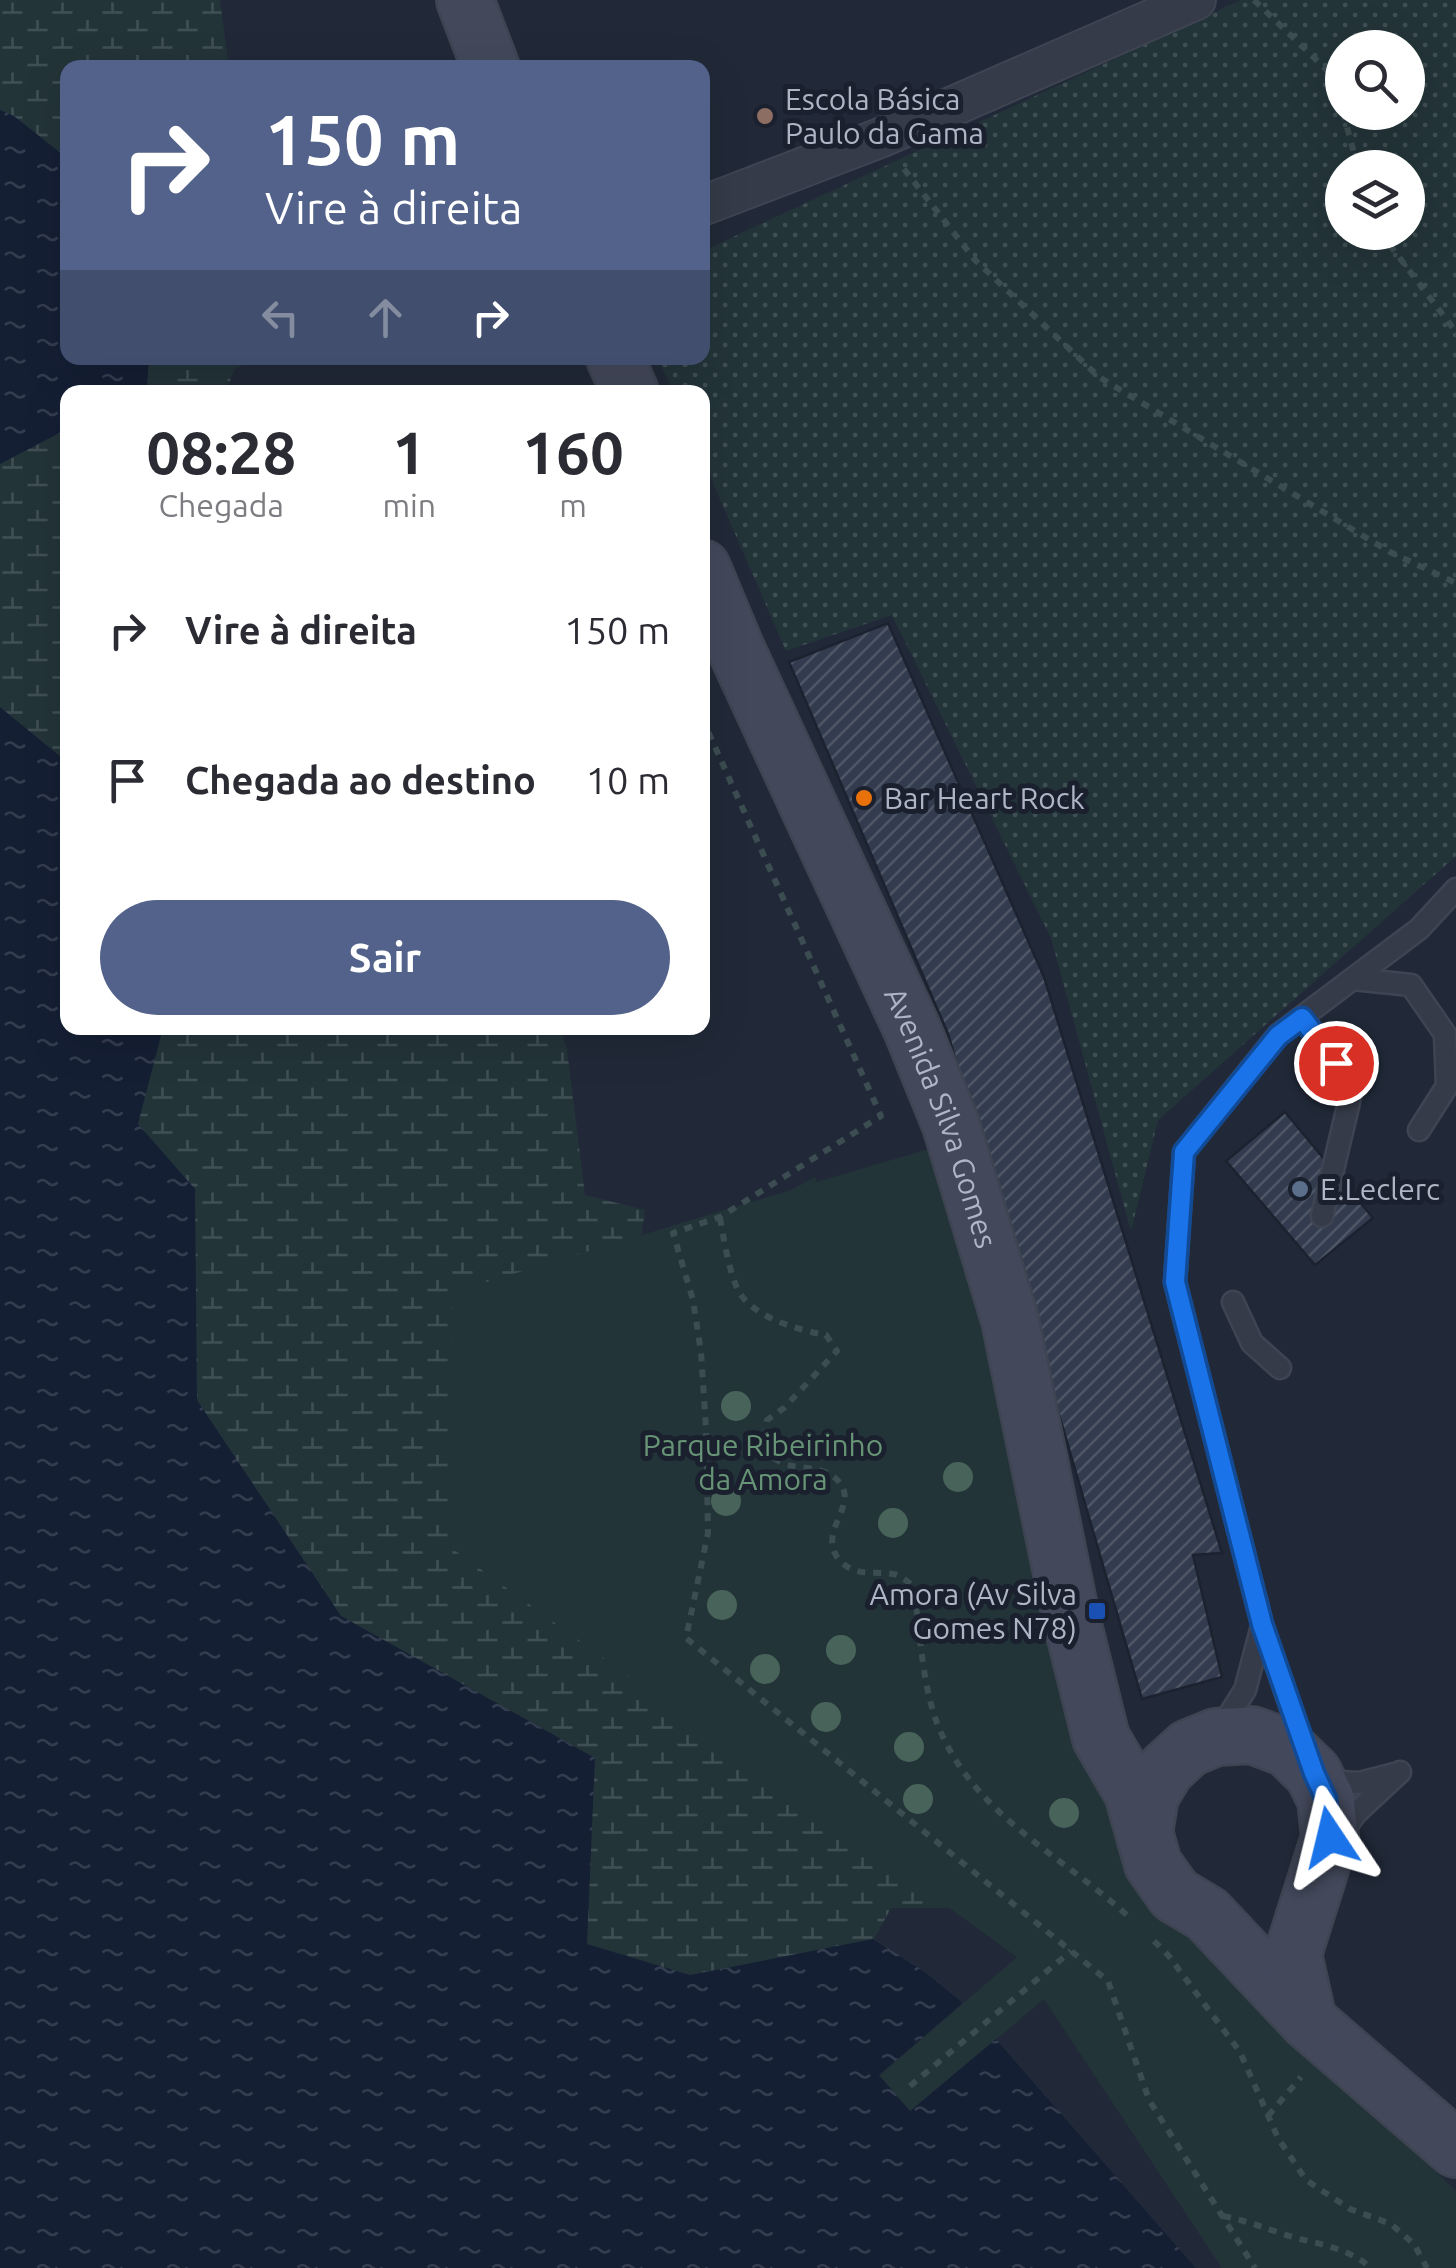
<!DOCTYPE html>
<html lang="pt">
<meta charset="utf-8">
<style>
:root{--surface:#fff;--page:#f2f2f3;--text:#2b2b33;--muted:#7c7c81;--accent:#53628a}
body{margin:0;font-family:Ubuntu,sans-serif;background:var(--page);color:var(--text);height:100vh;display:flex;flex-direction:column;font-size:38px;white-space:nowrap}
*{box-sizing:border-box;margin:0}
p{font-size:32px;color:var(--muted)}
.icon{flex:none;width:55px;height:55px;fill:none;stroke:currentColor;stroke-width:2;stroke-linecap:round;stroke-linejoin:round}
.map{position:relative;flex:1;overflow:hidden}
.side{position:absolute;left:60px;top:385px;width:650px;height:650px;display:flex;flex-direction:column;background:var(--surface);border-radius:20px;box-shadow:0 10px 40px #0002}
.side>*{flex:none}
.hud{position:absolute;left:60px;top:60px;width:650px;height:305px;border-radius:20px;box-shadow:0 10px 40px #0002;background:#53628a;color:#fff;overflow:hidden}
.tools{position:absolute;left:1325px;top:30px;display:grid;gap:20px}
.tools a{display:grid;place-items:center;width:100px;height:100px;border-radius:50%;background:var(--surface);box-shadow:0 10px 40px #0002;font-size:50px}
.pin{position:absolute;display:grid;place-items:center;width:85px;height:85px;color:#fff;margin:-42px;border:5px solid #fff;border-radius:50%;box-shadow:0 2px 10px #0007}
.me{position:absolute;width:110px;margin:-55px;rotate:350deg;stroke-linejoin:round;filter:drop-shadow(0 0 8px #0008)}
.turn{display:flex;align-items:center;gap:35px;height:210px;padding:0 40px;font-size:45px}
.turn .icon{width:130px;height:130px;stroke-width:2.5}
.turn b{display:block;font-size:70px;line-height:85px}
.lanes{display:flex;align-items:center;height:95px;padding:0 40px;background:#0003;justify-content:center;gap:50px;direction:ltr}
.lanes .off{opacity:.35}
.eta{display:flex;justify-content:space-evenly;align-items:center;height:170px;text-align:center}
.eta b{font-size:60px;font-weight:600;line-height:70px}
.button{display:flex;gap:20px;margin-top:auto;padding:20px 40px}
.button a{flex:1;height:115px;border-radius:60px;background:var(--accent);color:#fff;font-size:40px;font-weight:600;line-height:115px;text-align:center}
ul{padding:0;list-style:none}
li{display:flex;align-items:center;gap:30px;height:150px;padding:0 40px}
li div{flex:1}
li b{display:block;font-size:38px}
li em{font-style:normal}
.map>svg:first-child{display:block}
.grass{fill:url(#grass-dots);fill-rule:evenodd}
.wetland{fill:url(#wetland-marsh)}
.park{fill:#233439}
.water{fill:url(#water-ripples)}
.building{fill:url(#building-hatch);stroke:#1c222f;stroke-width:2.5}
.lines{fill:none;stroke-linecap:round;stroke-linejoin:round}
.lane-casing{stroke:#3e4452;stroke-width:25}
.street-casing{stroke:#3e4452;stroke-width:42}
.secondary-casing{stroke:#3e4452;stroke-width:60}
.path{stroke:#3c4d51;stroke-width:6;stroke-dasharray:8 8;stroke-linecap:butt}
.lane{stroke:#353b48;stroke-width:20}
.street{stroke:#353b48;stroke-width:38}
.secondary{stroke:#43495b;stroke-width:55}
.tree{fill:#48645a}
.route-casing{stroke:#114b97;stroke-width:25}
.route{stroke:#1a73e8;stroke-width:18}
.education-dot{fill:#8d6e63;stroke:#1a202d;stroke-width:4}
.food-dot{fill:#e8710a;stroke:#1a202d;stroke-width:4}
.service-dot{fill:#5c6f8a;stroke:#1a202d;stroke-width:4}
.transit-dot{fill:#1a4fb4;stroke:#1a202d;stroke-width:4}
.labels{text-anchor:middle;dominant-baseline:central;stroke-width:10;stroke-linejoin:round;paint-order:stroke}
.poi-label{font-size:30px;fill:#afb5c5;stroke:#1a202d;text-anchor:start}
.street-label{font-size:30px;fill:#afb5c5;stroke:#1a202d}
.park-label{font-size:30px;fill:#679476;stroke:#1a202d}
</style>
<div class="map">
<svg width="1456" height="2268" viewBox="0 0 1456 2268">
<defs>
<pattern id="grass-dots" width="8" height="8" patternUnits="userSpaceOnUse" patternTransform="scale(2.5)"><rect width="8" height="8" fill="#233439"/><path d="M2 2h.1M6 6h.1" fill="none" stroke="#404f54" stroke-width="1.8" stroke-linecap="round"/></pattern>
<pattern id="wetland-marsh" width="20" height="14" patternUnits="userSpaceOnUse" patternTransform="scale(2.5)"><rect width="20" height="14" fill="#233439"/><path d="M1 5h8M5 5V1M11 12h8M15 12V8" fill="none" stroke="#404f54"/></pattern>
<pattern id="water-ripples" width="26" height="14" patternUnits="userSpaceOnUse" patternTransform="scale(2.5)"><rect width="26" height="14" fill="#151f34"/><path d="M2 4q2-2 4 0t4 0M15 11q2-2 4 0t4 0" fill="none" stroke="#343d50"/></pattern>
<pattern id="building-hatch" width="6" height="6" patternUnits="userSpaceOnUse" patternTransform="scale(2.5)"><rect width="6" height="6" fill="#333c4e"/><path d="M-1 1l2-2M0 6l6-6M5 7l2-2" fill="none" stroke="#4e5666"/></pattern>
</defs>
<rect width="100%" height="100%" fill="#212938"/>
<path class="grass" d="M1241,0H1456V856L1158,1120L1131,1231L1051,938L892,615L786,651L703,460L702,392H673L658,358H702L703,251ZM1342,48H1408V112H1342ZM1342,168H1408V232H1342Z"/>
<path class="wetland" d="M0,0H220L228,61L234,67L68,68V358H253L234,370L226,392H68V1028H560L567,1050L585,1195L645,1210L615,1416L949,1908H891L874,1939L925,1972L963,2003L879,2075L910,2111L996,2039L1196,2268H0Z"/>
<path class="park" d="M942,1145L1063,1665L1219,1950L1349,2089L1456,2191V2268H1222L1044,1999L910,2112L879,2076L1017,1957L450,1547L453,1292L791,1190L815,1177L817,1182Z"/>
<path class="water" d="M0,110L14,116L67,158L68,358H149L147,388L139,392H68L67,429L0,464Z
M0,707L67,762L68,1028H163L138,1124L195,1189L197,1400L341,1616L595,1758L587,1944L690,1975L873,1939L925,1972L963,2003L879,2075L910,2111L996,2039L1196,2268H0Z"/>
<path class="building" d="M888,623L1044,977L1222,1553L1193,1555L1222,1677L1142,1699L948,1034L789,662Z
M1285,1112L1373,1218L1315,1265L1226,1161Z"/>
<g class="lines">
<g class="lane-casing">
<path id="lane" d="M1353,979L1411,985L1445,1034L1447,1086L1419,1130
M1302,1018L1353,1085L1322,1216
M1233,1302L1252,1343L1280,1368
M1221,1728L1245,1690L1262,1626
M1304,1746L1262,1624L1175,1282L1184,1152L1278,1035L1419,929L1456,889
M1323,1781L1359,1783L1398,1773
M1341,1834L1356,1813L1400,1772"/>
</g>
<g class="street-casing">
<path id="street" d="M702,206L880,138L1196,0"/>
</g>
<g class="secondary-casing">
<g id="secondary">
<path d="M465,0L491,68"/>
<path d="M615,358L630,392"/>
<path id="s1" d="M702,568L735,647L912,1029L951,1125L1010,1320L1071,1617L1101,1738L1133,1793L1153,1864L1175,1895L1207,1914L1308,2021L1456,2149"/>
<path d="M1145,1827L1150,1796L1166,1769L1189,1748L1216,1737L1252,1735L1287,1748L1313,1773L1326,1799L1330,1837L1293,1954L1308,2021"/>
</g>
</g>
<path class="path" d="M1254,0L1332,75L1342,111
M1343,112L1358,168
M904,169L975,260L1099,377L1390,552L1456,583
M1380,232L1456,332
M565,392L579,386
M702,718L881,1116L720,1217L673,1233L693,1300L701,1352L706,1429L708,1533L686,1638L1108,1981L1149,2100L1255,2268
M720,1218C724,1240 728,1267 737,1288C750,1317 798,1330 826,1335L837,1351L784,1408L767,1420L764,1439L767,1453C774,1458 780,1463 787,1465C807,1469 833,1467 843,1488C853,1511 816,1535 841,1562C857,1577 875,1571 893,1574C900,1575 908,1582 913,1586C921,1632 921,1680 937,1723C973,1816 1063,1855 1131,1919
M1154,1941L1168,1955L1240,2052L1278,2138L1306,2180L1350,2209L1391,2224L1414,2244L1427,2268
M910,2086L1071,1951
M1268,2116L1301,2077
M1223,2216C1244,2220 1262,2227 1283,2234C1313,2244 1347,2246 1371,2268"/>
<use href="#lane" class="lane"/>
<use href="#street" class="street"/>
<use href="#secondary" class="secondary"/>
</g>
<g class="tree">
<circle cx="736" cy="1406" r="15"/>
<circle cx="958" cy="1477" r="15"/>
<circle cx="726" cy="1501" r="15"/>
<circle cx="893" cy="1523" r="15"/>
<circle cx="722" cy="1605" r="15"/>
<circle cx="841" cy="1650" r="15"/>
<circle cx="765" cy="1669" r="15"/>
<circle cx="826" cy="1717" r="15"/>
<circle cx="909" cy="1747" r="15"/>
<circle cx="918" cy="1799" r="15"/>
<circle cx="1064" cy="1813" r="15"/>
</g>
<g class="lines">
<g class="route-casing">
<path id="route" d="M1330,1837L1326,1799L1314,1773L1262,1624L1175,1282L1184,1152L1278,1036L1302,1018L1336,1063"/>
</g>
<use href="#route" class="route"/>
</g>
<circle class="education-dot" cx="765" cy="116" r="10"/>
<circle class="food-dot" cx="864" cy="798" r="10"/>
<circle class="service-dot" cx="1300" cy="1189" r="10"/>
<rect class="transit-dot" x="1087" y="1601" width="20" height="20" rx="5"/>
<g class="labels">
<g class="poi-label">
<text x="785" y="99">Escola Básica<tspan x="785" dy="34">Paulo da Gama</tspan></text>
<text x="884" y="798">Bar Heart Rock</text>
<text x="1320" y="1189">E.Leclerc</text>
<text x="1077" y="1594" text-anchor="end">Amora (Av Silva<tspan x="1077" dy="34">Gomes N78)</tspan></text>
</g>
<g class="street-label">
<text stroke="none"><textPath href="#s1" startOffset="600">Avenida Silva Gomes</textPath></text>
</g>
<g class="park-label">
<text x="763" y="1445">Parque Ribeirinho<tspan x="763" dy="34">da Amora</tspan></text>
</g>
</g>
</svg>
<div class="tools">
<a><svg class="icon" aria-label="search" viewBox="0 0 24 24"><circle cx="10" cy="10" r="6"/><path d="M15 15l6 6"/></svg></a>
<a><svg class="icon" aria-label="layers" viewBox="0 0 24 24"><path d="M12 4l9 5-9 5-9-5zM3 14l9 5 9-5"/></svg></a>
</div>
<div class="pin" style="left:1336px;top:1063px;background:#d93025"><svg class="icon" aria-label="arrive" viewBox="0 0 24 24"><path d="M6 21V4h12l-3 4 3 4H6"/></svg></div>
<svg class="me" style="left:1330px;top:1837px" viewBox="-20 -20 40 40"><path d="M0-17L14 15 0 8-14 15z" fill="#1a73e8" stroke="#fff" stroke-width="4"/></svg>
<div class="hud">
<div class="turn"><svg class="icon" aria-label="right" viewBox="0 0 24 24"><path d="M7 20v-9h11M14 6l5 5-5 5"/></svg><div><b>150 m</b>Vire à direita</div></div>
<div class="lanes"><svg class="icon off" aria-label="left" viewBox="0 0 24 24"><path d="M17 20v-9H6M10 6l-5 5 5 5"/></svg><svg class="icon off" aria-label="ahead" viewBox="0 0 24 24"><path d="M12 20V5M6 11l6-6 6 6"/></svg><svg class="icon" aria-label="right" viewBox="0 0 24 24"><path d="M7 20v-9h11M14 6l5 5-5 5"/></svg></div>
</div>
<section class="side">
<div class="eta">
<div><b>08:28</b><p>Chegada</p></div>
<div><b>1</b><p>min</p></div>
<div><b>160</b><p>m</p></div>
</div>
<ul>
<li><svg class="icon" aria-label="right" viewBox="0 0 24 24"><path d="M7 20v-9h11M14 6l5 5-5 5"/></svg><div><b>Vire à direita</b></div><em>150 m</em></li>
<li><svg class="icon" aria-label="arrive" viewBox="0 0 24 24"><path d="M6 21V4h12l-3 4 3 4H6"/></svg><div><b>Chegada ao destino</b></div><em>10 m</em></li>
</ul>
<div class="button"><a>Sair</a></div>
</section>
</div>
